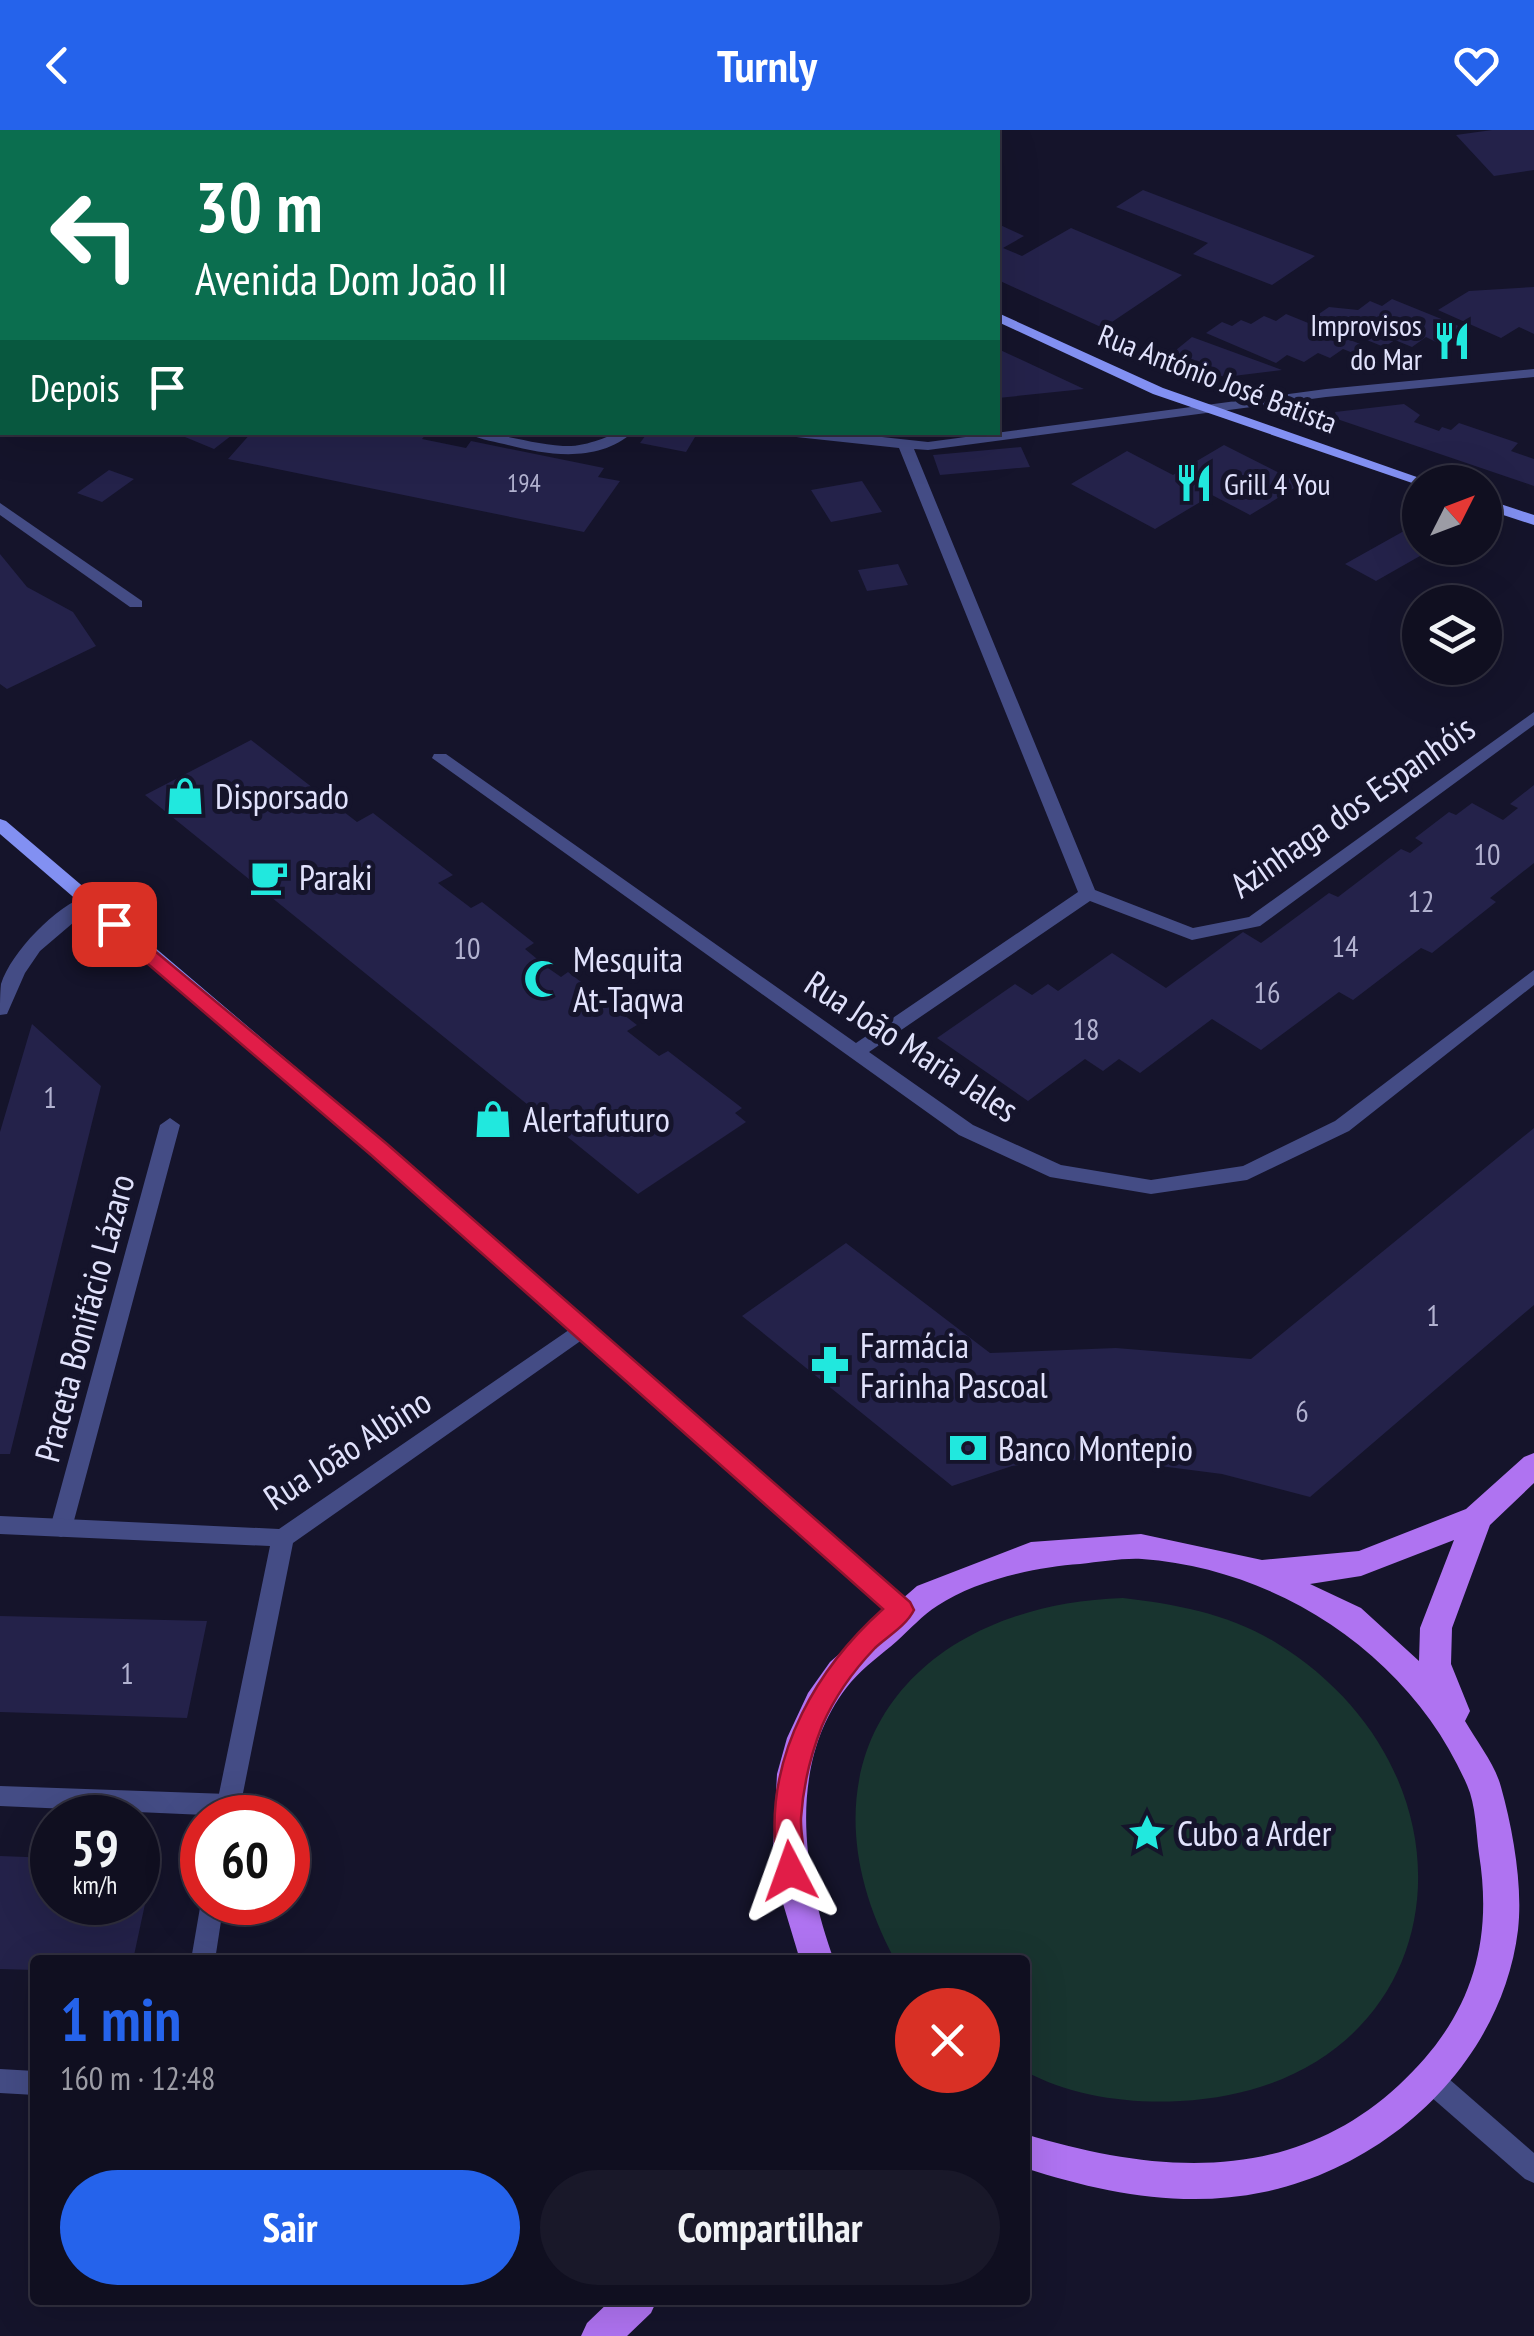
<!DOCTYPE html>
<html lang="pt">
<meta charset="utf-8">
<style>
:root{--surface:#100f20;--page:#191829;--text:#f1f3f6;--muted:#9c9ca5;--line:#302f3e;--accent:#2563eb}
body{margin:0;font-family:"PT Sans Narrow",sans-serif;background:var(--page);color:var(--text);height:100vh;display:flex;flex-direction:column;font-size:38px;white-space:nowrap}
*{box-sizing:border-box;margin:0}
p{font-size:32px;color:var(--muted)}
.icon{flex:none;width:55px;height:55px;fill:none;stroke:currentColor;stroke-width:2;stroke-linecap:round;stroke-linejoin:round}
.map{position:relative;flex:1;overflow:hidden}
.details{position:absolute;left:30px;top:1825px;width:1000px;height:350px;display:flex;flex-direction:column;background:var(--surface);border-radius:10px;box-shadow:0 10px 40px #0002,0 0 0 2px var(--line)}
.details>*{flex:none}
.guide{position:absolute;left:0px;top:0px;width:1000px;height:305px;box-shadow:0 10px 40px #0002,0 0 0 2px var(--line);background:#0b6e4f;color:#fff;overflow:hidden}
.needle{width:65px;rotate:48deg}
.tools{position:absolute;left:1402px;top:335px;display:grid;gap:20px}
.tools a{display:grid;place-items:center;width:100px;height:100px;border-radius:50%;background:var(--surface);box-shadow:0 10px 40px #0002,0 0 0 2px var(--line);font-size:50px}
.speed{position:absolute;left:30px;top:1665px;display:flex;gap:20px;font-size:50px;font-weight:700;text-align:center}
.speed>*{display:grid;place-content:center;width:130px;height:130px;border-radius:50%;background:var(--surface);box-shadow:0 10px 40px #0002,0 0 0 2px var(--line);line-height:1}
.speed small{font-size:25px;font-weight:400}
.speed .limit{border:15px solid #d22;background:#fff;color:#111}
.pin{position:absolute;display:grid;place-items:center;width:85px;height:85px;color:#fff;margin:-42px;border-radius:20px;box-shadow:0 5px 15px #0006}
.me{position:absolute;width:110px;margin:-55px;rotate:356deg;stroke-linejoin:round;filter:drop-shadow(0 0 8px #0008)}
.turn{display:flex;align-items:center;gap:35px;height:210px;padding:0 30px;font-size:45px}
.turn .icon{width:130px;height:130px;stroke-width:2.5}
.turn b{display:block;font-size:70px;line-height:85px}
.then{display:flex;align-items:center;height:95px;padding:0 30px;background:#0003;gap:20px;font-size:38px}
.round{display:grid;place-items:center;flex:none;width:105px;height:105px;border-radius:52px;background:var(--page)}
.head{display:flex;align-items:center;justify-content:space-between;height:170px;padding:0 30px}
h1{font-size:60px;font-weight:700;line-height:75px;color:var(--accent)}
.cta{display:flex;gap:20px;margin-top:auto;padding:20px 30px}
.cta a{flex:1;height:115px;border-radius:60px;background:var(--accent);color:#fff;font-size:40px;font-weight:700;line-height:115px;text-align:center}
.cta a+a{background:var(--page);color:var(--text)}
header{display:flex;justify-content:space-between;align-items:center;height:130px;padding:0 30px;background:var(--accent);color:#fff;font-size:45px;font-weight:700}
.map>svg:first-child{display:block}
.green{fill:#18342f}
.building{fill:#24224a}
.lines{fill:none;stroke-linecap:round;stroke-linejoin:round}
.service{fill:#444c85;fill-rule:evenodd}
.pedestrian{fill:#444c85;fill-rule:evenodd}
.minor{fill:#444c85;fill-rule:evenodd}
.tertiary{fill:#444c85;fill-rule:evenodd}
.secondary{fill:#8290f2;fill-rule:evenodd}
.primary{fill:#af73f1;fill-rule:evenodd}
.route{fill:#e11d48;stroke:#92132f;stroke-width:2.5}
.labels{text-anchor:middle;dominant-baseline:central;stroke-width:10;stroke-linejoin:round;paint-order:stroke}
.far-number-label{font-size:25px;fill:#b2b2d0}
.far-poi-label{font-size:30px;fill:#e1e2fc;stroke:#15142b;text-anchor:end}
.far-street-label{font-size:30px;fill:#e1e2fc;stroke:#15142b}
.number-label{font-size:30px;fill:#b2b2d0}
.poi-label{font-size:35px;fill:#e1e2fc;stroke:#15142b;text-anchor:start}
.street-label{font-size:35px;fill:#e1e2fc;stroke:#15142b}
</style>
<header><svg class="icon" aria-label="back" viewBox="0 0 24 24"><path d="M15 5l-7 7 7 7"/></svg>Turnly<svg class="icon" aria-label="heart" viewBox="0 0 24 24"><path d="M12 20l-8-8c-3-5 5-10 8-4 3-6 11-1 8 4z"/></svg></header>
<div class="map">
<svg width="1534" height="2206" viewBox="0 0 1534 2206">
<rect width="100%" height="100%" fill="#15142b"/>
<path class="green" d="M1123,1468C1175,1474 1229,1484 1275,1512C1498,1648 1456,1957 1180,1971C1129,1974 1070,1966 1025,1941V1830H895C788,1631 910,1475 1123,1468Z"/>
<path class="building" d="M1492,0H1534V40L1494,46L1456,5Z
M1143,60L1315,126L1272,155L1193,124L1208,113L1116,77Z
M998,94L1024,106L1003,118L1022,126L1071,98L1182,145L1103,198L998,150Z
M1534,157V204L1519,197L1501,208L1438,180L1469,161Z
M1392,169L1471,201L1461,208L1450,204L1438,213L1426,207L1412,217L1395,210L1384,217L1313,188L1329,177L1358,180L1370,171L1382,176Z
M1286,184L1365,216L1353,223L1343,219L1330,228L1318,223L1304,232L1287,225L1276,233L1206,203L1222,192L1232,196L1241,190L1251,194L1264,186L1276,191Z
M1192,207L1282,240L1225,247L1165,229Z
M998,219L1084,259L998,268Z
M1404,274L1420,285L1414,292L1439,301L1442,297L1451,300L1459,293L1518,313L1511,321L1534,329V356L1337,289L1335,282Z
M173,302H236L214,319Z
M252,302H428L422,309L466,318L471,311L604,338L598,347L620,351L584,402L228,329Z
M648,302H698L686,322L640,313Z
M1224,315L1301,354L1250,385L1212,365L1155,399L1071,354L1127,321L1173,345Z
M1021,317L1030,337L940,345L933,325Z
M109,340L134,349L102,372L77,363Z
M862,351L882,382L831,392L811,360Z
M1420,392V418H1434L1376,451L1345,434Z
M0,424L27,457L73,482L96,516L7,559L0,554Z
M898,434L908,455L867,461L858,440Z
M251,610L357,692L373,683L453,745L438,753L471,778L482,772L534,813L525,819L548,838L561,847L568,842L637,895L627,901L659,926L668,921L742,978L735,983L746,992L638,1064L145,665Z
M1534,655V733L1490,768L1496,772L1432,823L1421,818L1353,870L1339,862L1261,920L1212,889L1140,943L1119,929L1103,941L1085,929L1028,971L937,908L1015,854L1032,865L1048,854L1058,861L1112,823L1166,858L1243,802L1261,813L1329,763L1338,767L1401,719L1410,723L1423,713L1415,708L1449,682L1456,685L1472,673L1503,690L1518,678L1510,674Z
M32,894L101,956L10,1324H0V1002Z
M1534,998V1175L1310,1367L1222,1344L1121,1331L1064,1330L1012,1336L952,1356L742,1186L846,1113L990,1223L1116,1218L1251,1229Z
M0,1486L207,1491L187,1588L0,1582Z
M0,1726L52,1728V1772H138V1731L154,1732L133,1830H35V1840L0,1839Z"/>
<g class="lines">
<path class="service" d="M0,373L142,471V477H130L0,385Z"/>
<path class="pedestrian" d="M170,988L180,995L72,1398L69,1404L61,1407L53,1404L50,1398L160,995Z
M0,1656L228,1664L236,1668L240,1675L236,1682L228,1686L0,1676Z"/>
<path class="minor" d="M2,28V36L0,37V29Z
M0,139L2,140V148H0Z
M1534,239V247L1326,267L928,320L914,319L1095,760L1193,798L1249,787L1534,582V595L1260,796L1192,810L1090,771L869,922L973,995L1061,1035L1151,1050L1243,1036L1335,991L1534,840V855L1349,1001L1247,1050L1151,1064L1050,1047L959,1005L432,628L434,624H446L856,913L1078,762L899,318L787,306L780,302H836L928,312L1326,259Z
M466,302C502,302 535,316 571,316C594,315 611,302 633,302C597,334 546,325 504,314C491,311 477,309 466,302Z
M88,765L97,771L94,775L40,821L25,843L7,884L0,885C0,875 0,863 1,854C11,822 56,776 88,765Z
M582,1191L589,1193L592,1199L589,1205L293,1413L238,1688H214L270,1416L0,1404V1386L279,1399Z
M202,1766V1772H224L215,1830H191Z
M0,1939L35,1941V1965L0,1963Z"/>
<path class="tertiary" d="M1432,1939L1441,1942L1534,2023V2053L1525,2049L1423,1960L1419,1951L1423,1942Z"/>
<path class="secondary" d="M589,0H605L606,2H590Z
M998,183L1163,258L1431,352L1418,355L1153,264L998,192Z
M1485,369L1534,385V395L1485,379Z
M0,689L6,691L386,1014L909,1472L912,1479L909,1486L901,1488L893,1486L372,1024L0,704Z"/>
<path class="primary" d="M1534,1323V1353L1490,1395L1452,1498L1451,1534L1470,1581L1465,1591C1477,1612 1495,1634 1501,1657C1513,1700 1523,1756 1518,1800C1502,1931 1390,2036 1264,2062C1184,2079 1102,2063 1025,2038V2004C1157,2044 1291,2055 1399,1955C1469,1890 1494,1817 1479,1724C1476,1702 1476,1675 1467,1655C1412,1527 1280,1439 1142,1429C1122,1428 1100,1432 1080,1434C1036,1437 975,1450 937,1476C923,1485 910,1499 897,1511C882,1524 864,1537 851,1552C786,1630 802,1742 834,1830H800L778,1757L773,1719L777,1644L787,1608L808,1563L830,1532L917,1456L1031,1412L1141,1404L1262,1430L1359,1421L1466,1379L1524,1327ZM1454,1410L1420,1498L1419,1531L1361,1478L1310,1454L1361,1446Z
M611,2170H657L651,2183L627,2206H581L587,2193Z"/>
</g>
<path class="route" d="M114,787L387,1014L910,1472L914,1480C906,1496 888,1506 875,1518C854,1540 834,1568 822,1596C811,1624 803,1658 801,1688C800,1708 809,1731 800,1750L790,1754L781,1750C775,1738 776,1725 775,1712C769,1621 817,1538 883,1479L371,1025L107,799V789Z"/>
<defs>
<g id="restaurant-bare" transform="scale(3)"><path d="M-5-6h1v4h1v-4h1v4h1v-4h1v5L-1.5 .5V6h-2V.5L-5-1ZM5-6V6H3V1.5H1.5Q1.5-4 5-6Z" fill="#21e8de" stroke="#15142b" stroke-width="2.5" paint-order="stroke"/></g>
<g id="shop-bare" transform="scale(3)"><path d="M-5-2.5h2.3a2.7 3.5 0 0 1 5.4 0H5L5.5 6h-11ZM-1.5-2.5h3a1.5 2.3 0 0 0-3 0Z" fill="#21e8de" stroke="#15142b" stroke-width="2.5" paint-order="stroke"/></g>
<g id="cafe-bare" transform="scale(3)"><path d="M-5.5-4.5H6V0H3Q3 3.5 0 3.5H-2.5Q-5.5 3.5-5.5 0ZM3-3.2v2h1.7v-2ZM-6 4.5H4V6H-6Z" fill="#21e8de" stroke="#15142b" stroke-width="2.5" paint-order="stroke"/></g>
<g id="mosque-bare" transform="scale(3)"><path d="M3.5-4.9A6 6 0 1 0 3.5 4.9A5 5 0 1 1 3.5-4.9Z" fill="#21e8de" stroke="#15142b" stroke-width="2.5" paint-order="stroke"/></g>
<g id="pharmacy-bare" transform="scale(3)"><path d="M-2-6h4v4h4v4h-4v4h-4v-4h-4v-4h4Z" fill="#21e8de" stroke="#15142b" stroke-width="2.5" paint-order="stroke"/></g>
<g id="bank-bare" transform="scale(3)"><path d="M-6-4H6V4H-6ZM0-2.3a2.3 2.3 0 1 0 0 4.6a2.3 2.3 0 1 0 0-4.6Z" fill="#21e8de" stroke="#15142b" stroke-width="2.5" paint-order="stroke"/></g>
<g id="sight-bare" transform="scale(3)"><path d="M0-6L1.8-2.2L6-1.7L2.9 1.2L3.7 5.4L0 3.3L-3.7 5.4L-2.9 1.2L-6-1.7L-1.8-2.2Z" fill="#21e8de" stroke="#15142b" stroke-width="2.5" paint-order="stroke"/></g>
</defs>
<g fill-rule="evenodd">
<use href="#restaurant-bare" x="1452" y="211"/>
<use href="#restaurant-bare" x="1194" y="353"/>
<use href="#shop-bare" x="185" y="666"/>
<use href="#cafe-bare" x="269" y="747"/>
<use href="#mosque-bare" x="543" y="849"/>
<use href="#shop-bare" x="493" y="989"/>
<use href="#pharmacy-bare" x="830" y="1235"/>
<use href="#bank-bare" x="968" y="1318"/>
<use href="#sight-bare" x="1147" y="1703"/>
</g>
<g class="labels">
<g class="far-number-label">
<text x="524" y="353">194</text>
</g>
<g class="far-poi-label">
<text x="1422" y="194">Improvisos<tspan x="1422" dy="34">do Mar</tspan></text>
<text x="1224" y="353" text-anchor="start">Grill 4 You</text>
</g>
<g class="far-street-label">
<text transform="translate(1218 248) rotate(21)">Rua António José Batista</text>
</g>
<g class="number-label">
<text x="1487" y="723">10</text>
<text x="1421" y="770">12</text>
<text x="1345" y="815">14</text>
<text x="467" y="817">10</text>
<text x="1267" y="861">16</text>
<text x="1086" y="898">18</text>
<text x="50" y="966">1</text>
<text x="1433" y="1184">1</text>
<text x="1302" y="1280">6</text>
<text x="127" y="1542">1</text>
</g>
<g class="poi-label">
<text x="215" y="666">Disporsado</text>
<text x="299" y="747">Paraki</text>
<text x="573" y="829">Mesquita<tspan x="573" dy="40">At-Taqwa</tspan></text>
<text x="523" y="989">Alertafuturo</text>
<text x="860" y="1215">Farmácia<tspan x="860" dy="40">Farinha Pascoal</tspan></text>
<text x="998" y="1318">Banco Montepio</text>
<text x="1177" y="1703">Cubo a Arder</text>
</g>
<g class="street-label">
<text transform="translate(1352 676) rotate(-35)">Azinhaga dos Espanhóis</text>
<text transform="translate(912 916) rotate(33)">Rua João Maria Jales</text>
<text transform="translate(84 1188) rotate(-75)">Praceta Bonifácio Lázaro</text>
<text transform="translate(347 1319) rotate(-33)">Rua João Albino</text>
</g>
</g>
</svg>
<div class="tools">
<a><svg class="needle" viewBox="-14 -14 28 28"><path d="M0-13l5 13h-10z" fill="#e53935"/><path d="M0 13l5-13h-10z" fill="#9c9ca5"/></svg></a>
<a><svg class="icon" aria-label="layers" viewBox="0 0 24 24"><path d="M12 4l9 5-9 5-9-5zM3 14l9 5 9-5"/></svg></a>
</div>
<div class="speed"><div>59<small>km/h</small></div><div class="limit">60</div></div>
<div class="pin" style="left:114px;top:794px;background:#d93025"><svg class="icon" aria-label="arrive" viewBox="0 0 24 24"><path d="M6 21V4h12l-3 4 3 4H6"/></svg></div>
<svg class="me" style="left:790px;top:1741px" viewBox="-20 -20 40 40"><path d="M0-17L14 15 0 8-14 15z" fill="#e11d48" stroke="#fff" stroke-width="4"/></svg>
<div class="guide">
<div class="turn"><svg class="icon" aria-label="left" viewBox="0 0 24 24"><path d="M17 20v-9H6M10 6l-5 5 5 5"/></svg><div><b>30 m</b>Avenida Dom João II</div></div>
<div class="then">Depois<svg class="icon" aria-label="arrive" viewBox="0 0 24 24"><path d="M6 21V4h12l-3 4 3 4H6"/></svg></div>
</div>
<section class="details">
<div class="head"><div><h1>1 min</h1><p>160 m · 12:48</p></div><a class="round" style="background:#d93025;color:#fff"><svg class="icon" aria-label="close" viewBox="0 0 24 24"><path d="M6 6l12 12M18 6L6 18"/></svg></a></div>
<div class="cta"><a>Sair</a><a>Compartilhar</a></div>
</section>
</div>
